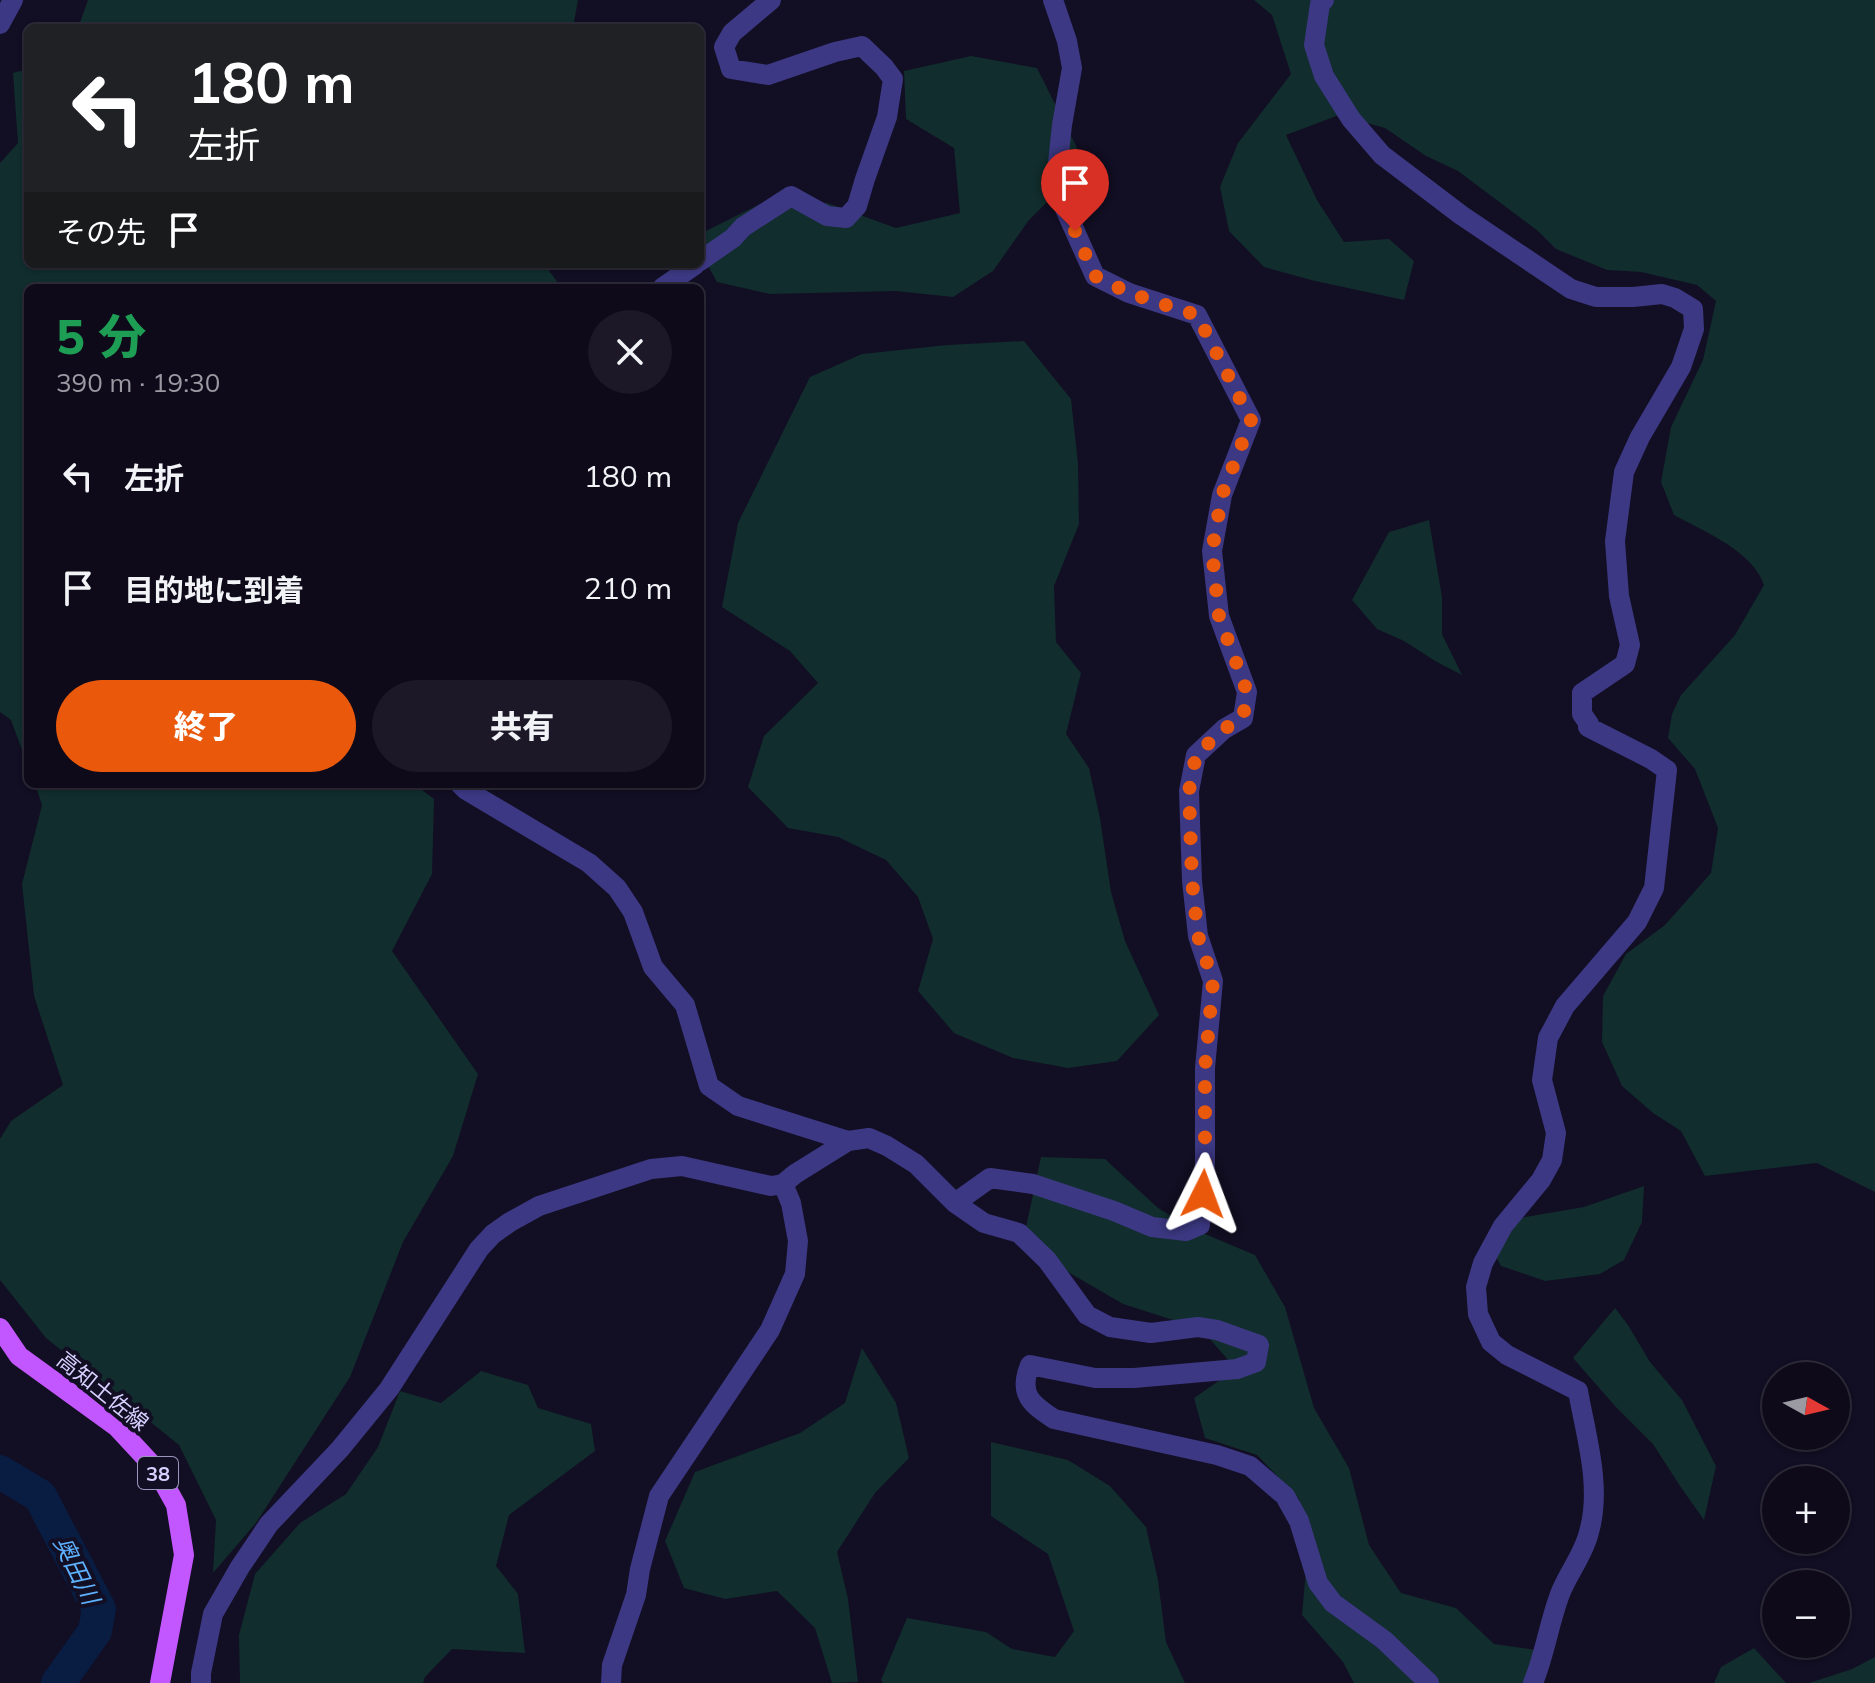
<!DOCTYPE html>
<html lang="ja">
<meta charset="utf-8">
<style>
:root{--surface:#0e0a1a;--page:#1c1827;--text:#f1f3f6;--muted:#9b9aa2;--line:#2e2b39;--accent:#ea580c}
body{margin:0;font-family:Mulish,"Noto Sans JP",sans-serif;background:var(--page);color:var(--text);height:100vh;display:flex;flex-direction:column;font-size:30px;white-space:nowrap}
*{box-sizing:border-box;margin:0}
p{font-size:26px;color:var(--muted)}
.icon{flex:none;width:44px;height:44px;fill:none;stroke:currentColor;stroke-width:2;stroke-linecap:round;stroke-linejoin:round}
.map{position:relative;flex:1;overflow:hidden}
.panel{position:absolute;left:24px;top:284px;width:680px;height:504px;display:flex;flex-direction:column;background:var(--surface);border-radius:12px;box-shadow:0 2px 6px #0004,0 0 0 2px var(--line)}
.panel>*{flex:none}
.banner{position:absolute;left:24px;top:24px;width:680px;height:244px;border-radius:12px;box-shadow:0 2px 6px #0004,0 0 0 2px var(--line);background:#202124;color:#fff;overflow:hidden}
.needle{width:52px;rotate:98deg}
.fabs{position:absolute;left:1762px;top:1362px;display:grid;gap:16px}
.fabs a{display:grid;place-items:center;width:88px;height:88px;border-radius:50%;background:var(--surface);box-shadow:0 2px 6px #0004,0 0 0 2px var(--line);font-size:40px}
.pin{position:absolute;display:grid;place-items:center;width:68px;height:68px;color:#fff;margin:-82px -34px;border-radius:50% 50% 50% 0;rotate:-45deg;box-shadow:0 0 8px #0007}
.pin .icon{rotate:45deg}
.me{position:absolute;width:88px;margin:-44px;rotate:3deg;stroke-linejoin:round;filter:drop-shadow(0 0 6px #0008)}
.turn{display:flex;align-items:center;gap:28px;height:168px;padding:0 32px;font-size:36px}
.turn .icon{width:104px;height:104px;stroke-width:2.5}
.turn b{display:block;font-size:56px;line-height:68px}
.then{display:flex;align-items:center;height:76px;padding:0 32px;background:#0003;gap:16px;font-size:30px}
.round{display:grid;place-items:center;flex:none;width:84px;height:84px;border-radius:42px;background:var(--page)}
.headline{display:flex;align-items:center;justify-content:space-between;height:136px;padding:0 32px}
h1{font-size:48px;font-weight:800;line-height:60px;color:#1e9e55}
.button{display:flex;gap:16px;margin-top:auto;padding:16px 32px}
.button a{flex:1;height:92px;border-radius:48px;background:var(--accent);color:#fff;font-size:32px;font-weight:800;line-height:92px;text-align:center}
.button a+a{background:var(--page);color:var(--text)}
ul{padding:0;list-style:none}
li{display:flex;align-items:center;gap:24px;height:112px;padding:0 32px}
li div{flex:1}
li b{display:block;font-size:30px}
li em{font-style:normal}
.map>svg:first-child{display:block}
.green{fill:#112d2d}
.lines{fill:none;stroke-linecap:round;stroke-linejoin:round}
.river{stroke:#091c41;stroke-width:34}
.minor{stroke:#3c3883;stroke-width:20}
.major{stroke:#c357ff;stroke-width:20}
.route{stroke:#ea580c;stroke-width:14;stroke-dasharray:0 25.2}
.labels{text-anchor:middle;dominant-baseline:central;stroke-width:8;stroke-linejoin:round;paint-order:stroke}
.shield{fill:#120e23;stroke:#9b96bd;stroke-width:2}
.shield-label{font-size:20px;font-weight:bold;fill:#d6d0ff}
.street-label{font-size:22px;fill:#d6d0ff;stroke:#120e23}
.water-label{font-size:24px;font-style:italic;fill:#5eb1ff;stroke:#120e23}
</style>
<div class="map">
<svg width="1875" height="1683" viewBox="0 0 1875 1683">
<rect width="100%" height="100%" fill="#120e23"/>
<path class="green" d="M88,0H578L573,28H78Z
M1254,0H1875V1192L1817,1163L1705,1176L1681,1131L1653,1113L1622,1086L1602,1042L1603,996L1626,954L1665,925L1711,873L1718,828L1695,769L1668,738L1672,714L1681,695L1735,635L1764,585C1753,551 1703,531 1674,515L1661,482L1671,427L1703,360L1716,301L1697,285L1641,272L1607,270L1556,249L1538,231L1458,171L1426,156L1385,128L1339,115L1286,135L1317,200L1344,242L1389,239L1414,261L1404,300L1315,281L1264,267L1229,231L1220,187L1238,143L1291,74L1272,15Z
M971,56L1037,68L1083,160L1047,202L1029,220L993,271L953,297L896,291L770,294L717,282L700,251V234L760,204L827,203L896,228L960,213L954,148L906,119L904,71Z
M28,69V264H544L562,288H28V766L11,720L0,712V163L18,143L13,73Z
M1024,341L1071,399L1078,463L1079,524L1054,586L1056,642L1081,673L1066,734L1089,768L1100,818L1111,892L1125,941L1159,1015L1117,1061L1068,1068L1013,1058L954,1033L918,991L933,939L918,897L886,860L838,837L788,828L748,787L764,736L818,683L790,651L722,607L738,523L810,377L862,354L947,345Z
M1429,520L1442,597V634L1462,675L1435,661L1404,641L1377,629L1352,600L1389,532Z
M35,784H414L434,799L432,874L392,951L478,1074L453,1156L403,1242L350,1377L256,1523L213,1573L216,1520L179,1445L46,1338L0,1280V1139L11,1121L63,1085L34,996L22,884L42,805Z
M1041,1157L1105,1159L1158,1208L1193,1229L1255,1255L1285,1307L1314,1408L1349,1468L1369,1545L1401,1593L1456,1608L1494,1644L1537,1650L1528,1683H1354L1343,1662L1302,1615L1306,1570L1299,1499L1257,1455L1205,1438L1194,1398L1236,1369L1201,1329L1123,1304L1068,1272L1026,1227Z
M1644,1186L1642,1222L1624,1260L1600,1274L1545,1281L1501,1266L1489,1244L1520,1218L1584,1207Z
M1615,1308L1628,1325L1650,1362L1682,1400L1716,1466L1704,1520L1680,1486L1653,1444L1615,1406L1573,1358Z
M862,1348L896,1403L909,1458L875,1493L837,1552L848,1599L858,1682L832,1683L815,1628L777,1591L725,1599L684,1588L665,1541L695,1472L800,1433L845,1403Z
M481,1371L528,1385L538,1408L591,1424L595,1451L509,1515L496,1566L518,1594L525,1653L452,1649L425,1677L423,1683H240L239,1635L255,1574L300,1523L346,1494L378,1447L400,1391L441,1403Z
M991,1442L1068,1460L1110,1486L1146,1527L1158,1580L1166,1642L1185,1683H883L881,1680L907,1618L986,1632L1012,1649L1055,1657L1074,1631L1048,1554L991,1516Z
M1754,1648L1786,1683H1714L1721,1667Z
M1875,1657V1683H1809L1852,1669Z"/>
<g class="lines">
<path class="river" d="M0,1472L40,1496L99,1609L95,1631L58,1683"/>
<path class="minor" d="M1324,0L1320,4L1314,45L1324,76L1351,119L1382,155L1461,215L1571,289L1596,297H1633L1662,294L1675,298L1693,309L1694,329L1681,367L1640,437L1624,472L1615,541L1619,596L1630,645L1625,664L1582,693V714L1589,724L1588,727L1651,759L1667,770L1654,888L1637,922L1565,1006L1548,1038L1542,1080L1556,1133L1552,1160L1541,1180L1503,1226L1483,1263L1476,1287L1478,1314L1491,1342L1507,1355L1578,1391C1586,1436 1602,1487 1589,1532C1584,1554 1568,1573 1560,1594C1549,1623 1545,1654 1533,1683
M0,24L13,0
M700,261L733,238L743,227L791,196L827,216L846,218L857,206L865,179L887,117L893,79L884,67L862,46L835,52L768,75L731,69L724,47L732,33L771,0
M662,288L696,264
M460,784L466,790L589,863L617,888L633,912L653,967L685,1005L709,1086L738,1106L848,1141L869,1138L887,1146L916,1164L955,1203L984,1223L1019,1233L1047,1260L1087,1315L1110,1327L1151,1333L1198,1327L1217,1330L1259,1345L1256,1362L1237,1369L1134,1378H1095L1030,1365C1018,1394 1031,1404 1054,1419L1217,1455L1250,1466L1285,1496L1299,1521L1318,1583L1333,1603L1384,1640L1429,1683
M955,1203L990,1178L1033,1184L1114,1211L1152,1227L1186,1231L1200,1225L1205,1163V1068L1213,981L1198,936L1192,881L1189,791L1196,755L1224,729L1243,718L1247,692L1219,616L1212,551L1222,495L1251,420L1197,315L1129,293L1095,276L1065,209L1057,172L1062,125L1072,68L1067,41L1053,0
M201,1683V1673L213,1614L240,1567L269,1524L340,1449L389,1389L479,1249L493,1234L510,1222L539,1206L651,1169L682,1166L771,1186L783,1184L795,1174L848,1141
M611,1683L612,1665L636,1595L640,1569L659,1496L770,1330L795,1274L798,1241L791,1203L783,1184"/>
<path class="major" d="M0,1328L19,1356L117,1427L156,1469L176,1505L184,1555L160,1683"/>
</g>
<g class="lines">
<path class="route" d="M1075,231L1095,276L1129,293L1197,315L1251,420L1222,495L1212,551L1219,616L1247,692L1243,718L1224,729L1196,755L1189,791L1192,881L1198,936L1213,981L1205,1068V1163L1203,1194"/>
</g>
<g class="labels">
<rect class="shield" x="138" y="1457" width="40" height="32" rx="6"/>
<g class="shield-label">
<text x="158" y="1473">38</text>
</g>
<g class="street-label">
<text transform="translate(103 1391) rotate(39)">高知土佐線</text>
</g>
<g class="water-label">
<text transform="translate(77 1570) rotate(64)">奥田川</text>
</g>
</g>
</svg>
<div class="fabs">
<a><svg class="needle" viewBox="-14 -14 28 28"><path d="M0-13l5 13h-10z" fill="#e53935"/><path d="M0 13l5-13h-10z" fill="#9b9aa2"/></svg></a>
<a>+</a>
<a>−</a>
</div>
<div class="pin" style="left:1075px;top:231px;background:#d93025"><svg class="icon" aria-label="arrive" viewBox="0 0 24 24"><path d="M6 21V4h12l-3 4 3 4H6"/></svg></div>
<svg class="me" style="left:1203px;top:1194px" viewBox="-20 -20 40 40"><path d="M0-17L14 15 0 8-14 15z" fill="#ea580c" stroke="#fff" stroke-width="4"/></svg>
<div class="banner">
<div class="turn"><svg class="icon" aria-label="left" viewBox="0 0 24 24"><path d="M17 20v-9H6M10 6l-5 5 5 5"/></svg><div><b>180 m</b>左折</div></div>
<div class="then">その先<svg class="icon" aria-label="arrive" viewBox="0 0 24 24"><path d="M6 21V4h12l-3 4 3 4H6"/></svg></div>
</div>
<section class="panel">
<div class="headline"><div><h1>5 分</h1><p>390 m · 19:30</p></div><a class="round"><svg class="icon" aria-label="close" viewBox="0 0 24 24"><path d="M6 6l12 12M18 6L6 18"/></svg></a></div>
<ul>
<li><svg class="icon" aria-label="left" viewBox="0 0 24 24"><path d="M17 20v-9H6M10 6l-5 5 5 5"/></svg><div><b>左折</b></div><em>180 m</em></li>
<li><svg class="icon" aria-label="arrive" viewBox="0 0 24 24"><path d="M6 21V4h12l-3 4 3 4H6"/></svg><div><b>目的地に到着</b></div><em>210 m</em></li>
</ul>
<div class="button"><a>終了</a><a>共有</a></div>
</section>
</div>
